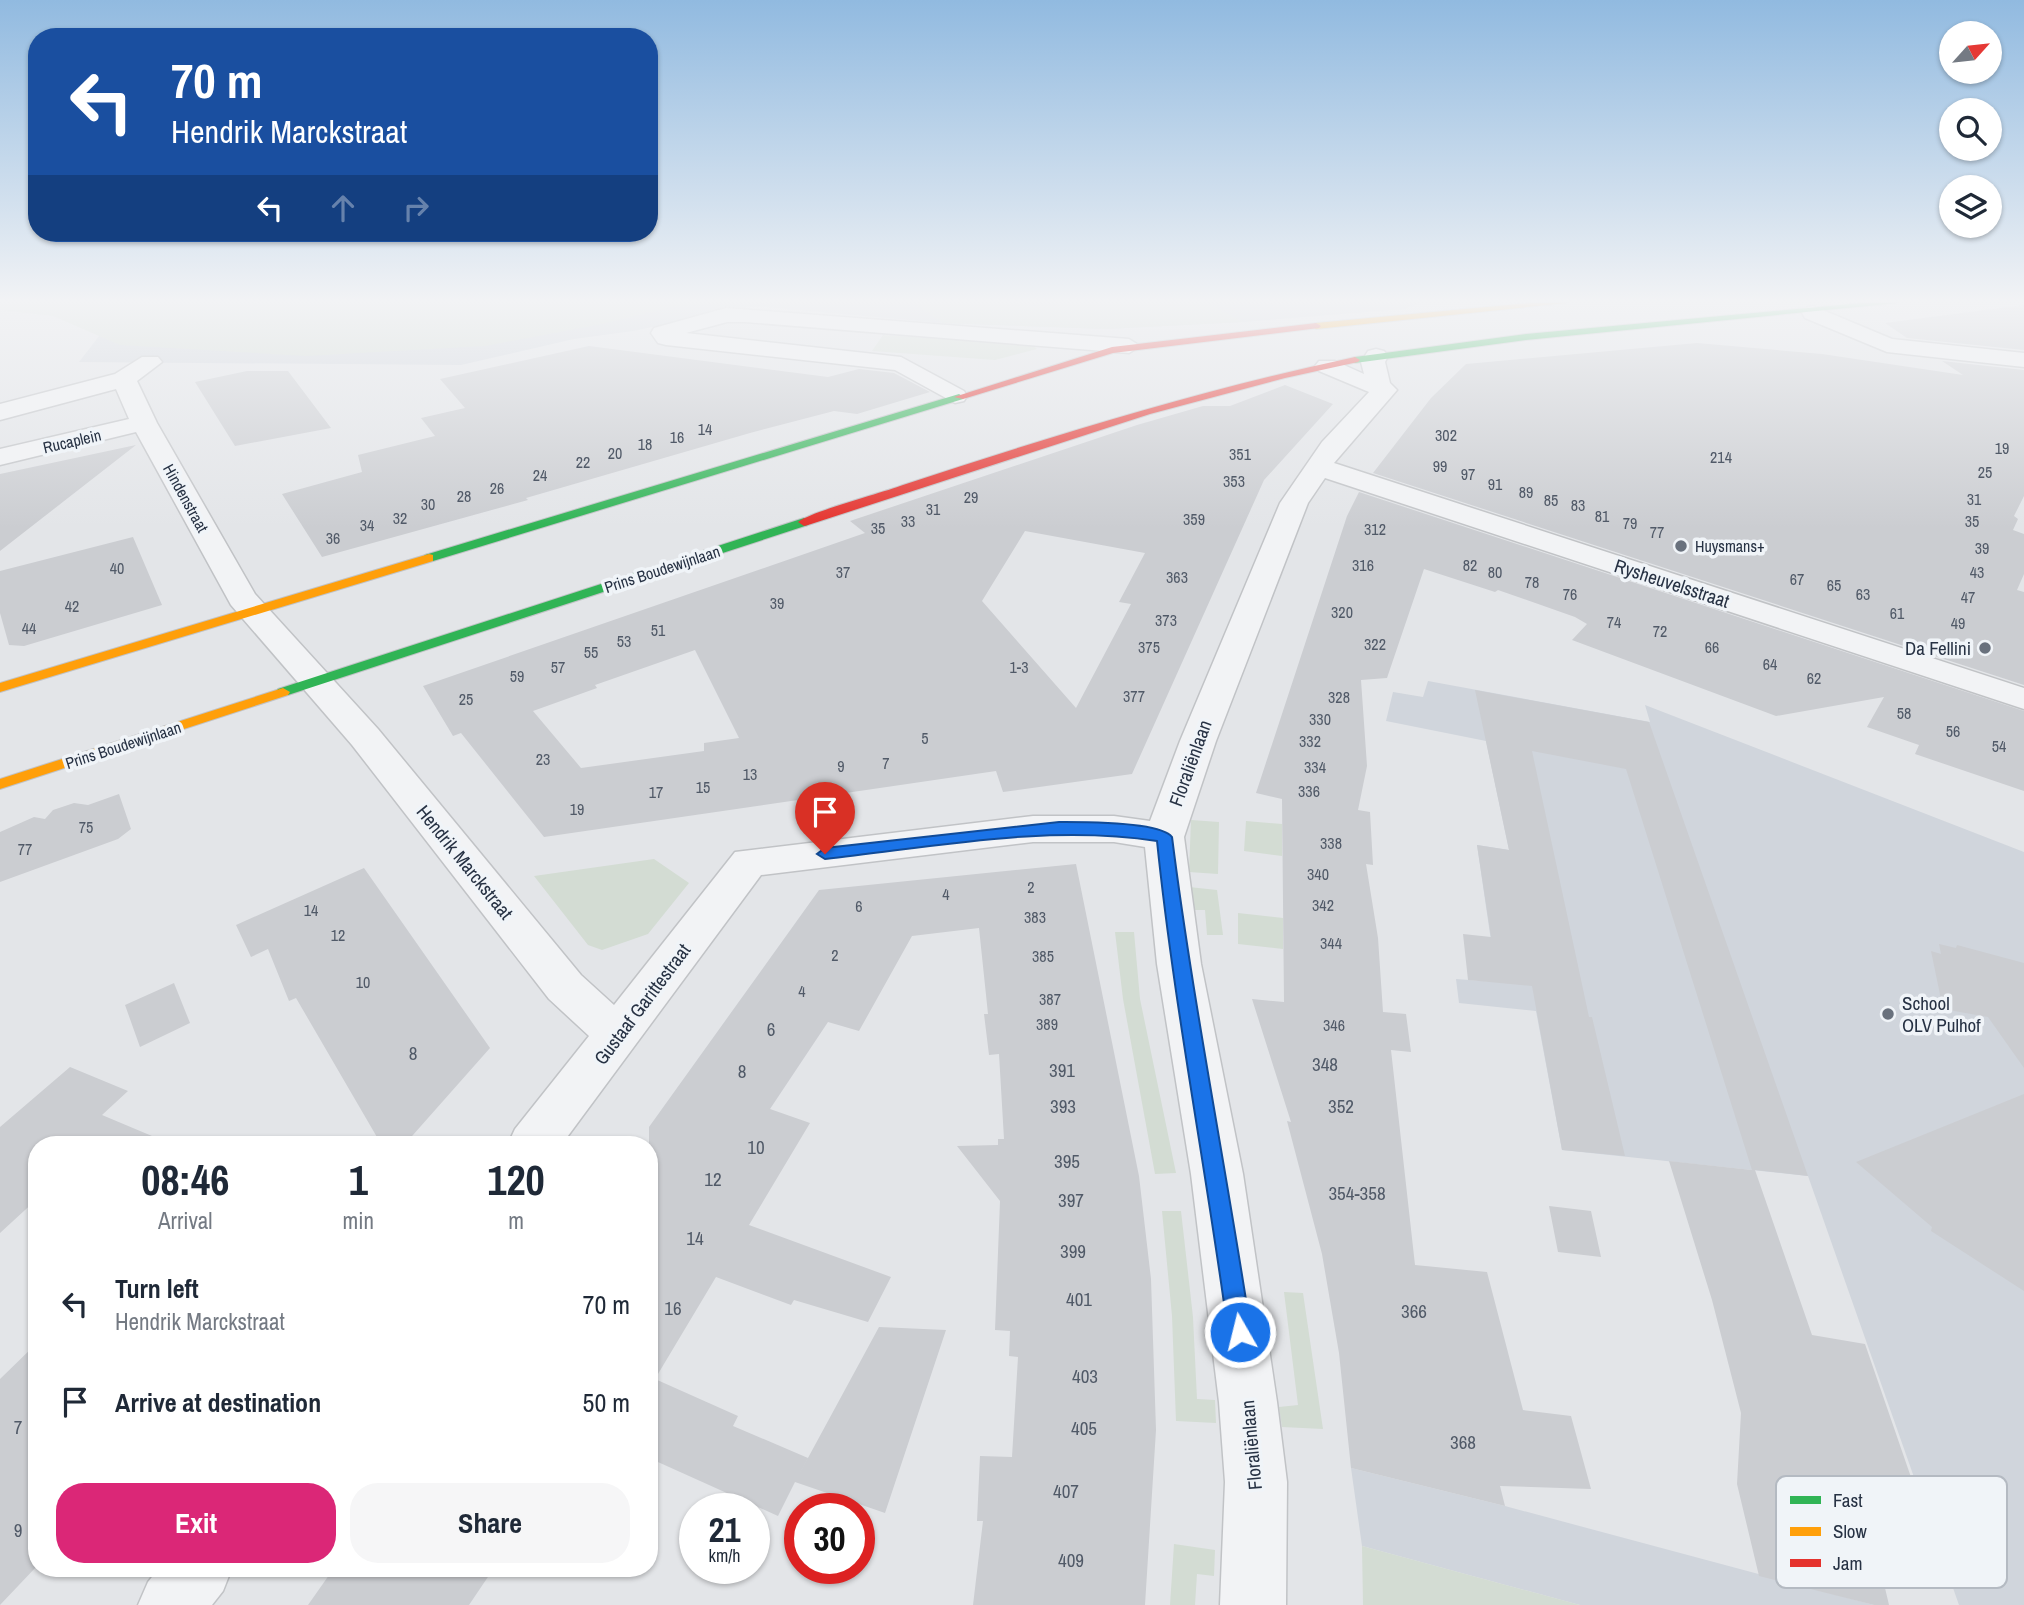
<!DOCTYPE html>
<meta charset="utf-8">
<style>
:root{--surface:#fff;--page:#f6f6f7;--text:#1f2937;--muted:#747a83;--accent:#db2777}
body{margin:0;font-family:"Archivo Narrow",sans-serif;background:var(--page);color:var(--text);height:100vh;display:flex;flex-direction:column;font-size:26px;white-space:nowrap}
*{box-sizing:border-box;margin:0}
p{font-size:23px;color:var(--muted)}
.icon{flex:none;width:38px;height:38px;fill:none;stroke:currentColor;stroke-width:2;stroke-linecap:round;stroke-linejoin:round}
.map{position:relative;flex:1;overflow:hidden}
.panel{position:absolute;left:28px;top:1136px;width:630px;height:441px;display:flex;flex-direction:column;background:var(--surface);border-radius:28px;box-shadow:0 2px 5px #0004}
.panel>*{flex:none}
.hud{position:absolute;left:28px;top:28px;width:630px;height:214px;border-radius:28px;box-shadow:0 2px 5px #0004;background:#1a4fa0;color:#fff;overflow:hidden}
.needle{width:46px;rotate:63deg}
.fabs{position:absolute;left:1939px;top:21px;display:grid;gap:14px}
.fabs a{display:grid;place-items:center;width:63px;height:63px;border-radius:50%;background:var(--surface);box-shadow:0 2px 5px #0004;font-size:35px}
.speed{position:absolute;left:679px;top:1493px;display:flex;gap:14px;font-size:35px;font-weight:700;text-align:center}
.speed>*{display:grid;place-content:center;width:91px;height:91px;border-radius:50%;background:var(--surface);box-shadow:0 2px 5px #0004;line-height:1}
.speed small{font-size:18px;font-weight:400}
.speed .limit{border:10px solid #d22;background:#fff;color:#111}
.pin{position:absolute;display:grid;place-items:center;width:60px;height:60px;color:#fff;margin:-72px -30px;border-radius:50% 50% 50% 0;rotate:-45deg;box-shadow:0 0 7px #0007}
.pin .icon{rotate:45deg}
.me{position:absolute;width:77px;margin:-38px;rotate:352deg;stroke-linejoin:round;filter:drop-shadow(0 0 5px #0008)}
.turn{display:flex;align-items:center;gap:24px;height:147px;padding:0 28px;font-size:32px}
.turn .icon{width:91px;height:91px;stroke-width:2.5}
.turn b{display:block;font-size:49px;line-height:60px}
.lanes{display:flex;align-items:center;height:66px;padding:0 28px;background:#0003;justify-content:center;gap:35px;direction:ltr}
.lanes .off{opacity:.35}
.eta{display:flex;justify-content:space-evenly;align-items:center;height:119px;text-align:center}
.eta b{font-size:42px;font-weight:700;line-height:49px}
.action{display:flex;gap:14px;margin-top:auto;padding:14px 28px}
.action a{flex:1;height:80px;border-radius:28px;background:var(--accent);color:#fff;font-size:28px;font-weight:700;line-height:80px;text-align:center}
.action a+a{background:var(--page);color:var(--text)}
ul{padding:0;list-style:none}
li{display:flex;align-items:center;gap:21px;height:98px;padding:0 28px}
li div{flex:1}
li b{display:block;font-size:26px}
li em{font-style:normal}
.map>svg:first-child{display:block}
.built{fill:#d0d5dc}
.green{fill:#d3dcd3}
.building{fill:#cbcdd1;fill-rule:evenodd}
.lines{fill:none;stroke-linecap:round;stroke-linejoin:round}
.street-casing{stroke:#c1c3c6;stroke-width:3}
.fast-casing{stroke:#c1c3c6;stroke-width:2}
.slow-casing{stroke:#c1c3c6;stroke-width:2}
.jam-casing{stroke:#c1c3c6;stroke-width:2}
.street{fill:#f2f3f5;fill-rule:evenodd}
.fast{fill:#30b455;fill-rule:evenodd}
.slow{fill:#ff9f0a;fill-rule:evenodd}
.jam{fill:#e5322d;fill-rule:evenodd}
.route{fill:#1a73e8;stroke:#114b97;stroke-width:2}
.poi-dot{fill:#69717d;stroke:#f0f4f8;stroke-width:2.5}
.labels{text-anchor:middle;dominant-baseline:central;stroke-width:7;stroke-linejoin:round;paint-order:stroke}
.number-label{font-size:16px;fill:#515a68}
.far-street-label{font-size:16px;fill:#273244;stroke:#f0f4f8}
.far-poi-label{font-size:16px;fill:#273244;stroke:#f0f4f8;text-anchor:start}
.street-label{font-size:19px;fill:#273244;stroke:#f0f4f8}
.poi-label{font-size:19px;fill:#273244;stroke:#f0f4f8;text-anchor:end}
.near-number-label{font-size:19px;fill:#515a68}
.key{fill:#f0f4f8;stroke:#b4bac2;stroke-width:2}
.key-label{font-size:19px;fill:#273244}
</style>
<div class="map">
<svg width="2024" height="1605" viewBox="0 0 2024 1605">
<rect width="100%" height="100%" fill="#e3e5e8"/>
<path class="built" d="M0,303H1419L1405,309L1243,322L1106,329L943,323L753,306L633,331L574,339L461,365L79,362L113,318Z
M1428,681L1650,722L1645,705L2024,852V1605H1959L1808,1176L1562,1150L1536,1011L1459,1003L1456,979L1497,982L1477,845L1509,850L1486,741L1386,721L1393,692L1423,697Z
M1351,1468L1505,1506L1874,1605H1580L1362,1546Z"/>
<path class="green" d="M0,303H718L672,307L602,324L485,346L306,356L120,345L53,316L0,310Z
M914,303H1024L1031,307L1050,303H1207L1243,322L1106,329L943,323Z
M883,335L1033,345L1037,349L995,360L872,351Z
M1191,820L1219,822L1218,874L1189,872Z
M1246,821L1282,824V856L1244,851Z
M654,859L689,883L648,934L602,950L588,945L534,876Z
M1189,887L1217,890L1223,935H1207L1205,910H1191Z
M1238,913L1283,918V949L1238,944Z
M1115,932H1134L1140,999L1176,1173L1155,1174L1123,999Z
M1162,1211H1181L1193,1317L1197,1399L1215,1400L1216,1423L1176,1421L1172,1316Z
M1284,1292L1303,1293L1323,1429L1282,1427L1279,1407L1298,1405Z
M1174,1544L1215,1550L1214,1576L1197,1574L1195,1605H1170Z
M1362,1546L1580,1605H1363Z"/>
<path class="building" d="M2024,305V350L1907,338L1885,323Z
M1697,343L1822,354L1963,375L1942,361L2024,370V496L2014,516L2018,519L2013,530L2024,534V574L2017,590L2024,592V685L1373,473L1431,398L1466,364Z
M589,346L828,377L859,369L894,373L930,392L857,414L834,411L750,433L526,498L528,500L322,557L282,494L362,472L358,455L435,436L421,418L465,408L440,379Z
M247,371H288L331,428L235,446L195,382Z
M1285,385L1333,404L1264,480L1132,774L1003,792L996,771L544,837L461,733L453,736L423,686L865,533L850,521L1137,425L1203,406H1230ZM1025,531L1145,553L1119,602L1131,604L1076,708L982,601ZM695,650L739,738L704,743V751L581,768L533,711L597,688L595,685Z
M136,445L0,551V474Z
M1359,492L2024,711V791L1915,754L1919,745L1867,727L1884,697L1776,716L1572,640L1587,624L1575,617L1498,590L1495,592L1424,569L1387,678L1361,680L1367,766L1358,810L1370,812L1373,865L1366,864L1378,938L1383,1012L1406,1014L1411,1052L1391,1050L1415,1265L1487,1272L1523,1410L1571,1416L1591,1489L1500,1486L1505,1506L1351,1468L1339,1353L1322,1254L1287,1121L1291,1122L1252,999L1284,1002L1282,799L1256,793L1347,516Z
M133,537L162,605L24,646L9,645L0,613V571Z
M1475,690L1649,722L1808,1176L1755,1170L1812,1335L1865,1344L1923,1512L1865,1503L1889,1605H1874L1759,1576L1737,1484L1741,1413L1712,1300L1669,1161L1752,1170L1626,769L1532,751L1589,1017H1592L1625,1156L1562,1150L1532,986L1468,980L1463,934L1491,937L1477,845L1509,850Z
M119,794L131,829L118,839L0,882V832L34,817L45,819L53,810L74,803L88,805Z
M1076,864L1139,1176L1151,1279L1156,1430L1145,1605H973L983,1521H977L980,1456L1012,1457L1018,1357L1009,1356L1010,1331L995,1330L1000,1201L957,1146L998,1145V1139H1004L999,1054L989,1055L984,1014H988L979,928L912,936L859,1031L828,1022L770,1109L810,1123L749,1225L891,1277L868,1322L794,1300L791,1305L716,1277L655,1379L738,1416L733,1426L808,1458L796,1480L879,1327L946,1330L885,1513L795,1482L778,1516L649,1458V1127L819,890Z
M364,868L490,1048L405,1144H381L296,998L289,1001L268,949L251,957L236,925Z
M1939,944L1956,948L1957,945L2024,963V1068L1988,1017L1943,1009L1931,951L1941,954Z
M174,983L190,1023L140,1047L125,1005Z
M70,1067L128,1091L102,1115L171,1144H37V1199L0,1233V1127Z
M2024,1094V1291L1931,1231L1932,1227L1856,1162Z
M1549,1206L1591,1211L1601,1257L1558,1252Z
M37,1343V1566L0,1605V1379Z
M334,1568H494L469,1605H308Z"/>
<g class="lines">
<g class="street-casing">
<path id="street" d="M1813,306L1892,339L2024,353V367L1887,352L1805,318L1802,313L1805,308Z
M726,308L1129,339L1140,346L1129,353L745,322H727L686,333L901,357L964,391L967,396L964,401L955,403L895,370L666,345L658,343L651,333L654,328Z
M1376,349L1384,351L1388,356L1385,362L1390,383L1397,390L1334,463L2024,688V709L1325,478L1308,503L1216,741L1184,837L1201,964L1243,1174L1277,1402L1287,1482L1286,1605H1220L1225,1482L1219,1402L1191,1174L1157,964L1145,847L1114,842H1033L761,875L562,1144H508L515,1129L589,1036L549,999L352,745L231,605L136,432L0,465V449L129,419L116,389L0,420V404L115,374L142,357H158L162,362L137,381L157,423L255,594L378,729L581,975L614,1005L735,852L1033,816H1114L1150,821L1180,741L1280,503L1322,442L1369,392L1319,371L1315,366L1319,361H1335L1364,374L1361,362L1368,351Z
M159,1568H232L223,1591L212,1605H138L148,1582Z"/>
</g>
<g class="fast-casing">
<path id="fast" d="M1861,303H1897L1526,340L1355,363L1350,360L1355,357L1526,334Z
M959,394L964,397L963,399L433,561H425L423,558L425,555Z
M804,518L810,522L808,525L288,695H278L276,692L278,689Z"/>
</g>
<g class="slow-casing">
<path id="slow" d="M1530,303H1566L1316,329L1311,326L1316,323Z
M429,554L433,555V561L0,692V683Z
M283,688L290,692L288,695L0,789V779Z"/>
</g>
<g class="jam-casing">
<path id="jam" d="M1316,323L1321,326L1319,328L1113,353L963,399L954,397L1112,347Z
M1355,357L1360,360L1358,362L1285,378L1150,414L808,525L804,526L798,522C812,511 882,493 903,485C1052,436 1201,390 1355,357Z"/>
</g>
<use href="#street" class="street"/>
<use href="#fast" class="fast"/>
<use href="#slow" class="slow"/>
<use href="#jam" class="jam"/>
</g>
<linearGradient id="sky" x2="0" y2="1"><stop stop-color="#91bae0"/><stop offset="0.57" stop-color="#f2f3f5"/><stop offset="1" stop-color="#f2f3f5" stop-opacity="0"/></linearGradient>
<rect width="2024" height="528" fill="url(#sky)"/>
<path class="route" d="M1059,822C1081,822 1160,821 1172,837C1193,1003 1226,1167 1251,1332L1248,1340L1240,1343L1231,1340L1228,1332C1206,1168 1174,1006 1157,841C1047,824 935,847 825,859L817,854L825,848Z"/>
<g class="poi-dot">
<circle cx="1681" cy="546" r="7"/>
<circle cx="1985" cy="648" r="7"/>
<circle cx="1888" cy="1014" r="7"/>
</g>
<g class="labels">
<g class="number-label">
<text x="705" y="429">14</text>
<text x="1446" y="435">302</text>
<text x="677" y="437">16</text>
<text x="645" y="444">18</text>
<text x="2002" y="448">19</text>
<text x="615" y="453">20</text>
<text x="1240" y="454">351</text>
<text x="1721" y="457">214</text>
<text x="583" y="462">22</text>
<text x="1440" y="466">99</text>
<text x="1985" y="472">25</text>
<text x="1468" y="474">97</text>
<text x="540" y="475">24</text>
<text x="1234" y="481">353</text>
<text x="1495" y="484">91</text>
<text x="497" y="488">26</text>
<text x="1526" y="492">89</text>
<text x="464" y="496">28</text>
<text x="971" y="497">29</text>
<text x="1974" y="499">31</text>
<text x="1551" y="500">85</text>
<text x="428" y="504">30</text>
<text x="1578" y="505">83</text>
<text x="933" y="509">31</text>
<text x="1602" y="516">81</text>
<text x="400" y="518">32</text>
<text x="1194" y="519">359</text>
<text x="908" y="521">33</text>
<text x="1972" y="521">35</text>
<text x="1630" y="523">79</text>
<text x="367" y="525">34</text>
<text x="878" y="528">35</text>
<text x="1375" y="529">312</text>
<text x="1657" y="532">77</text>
<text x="333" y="538">36</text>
<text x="1982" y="548">39</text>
<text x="1363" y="565">316</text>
<text x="1470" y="565">82</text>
<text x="117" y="568">40</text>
<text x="843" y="572">37</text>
<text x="1495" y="572">80</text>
<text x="1977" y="572">43</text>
<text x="1177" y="577">363</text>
<text x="1797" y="579">67</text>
<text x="1532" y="582">78</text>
<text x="1834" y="585">65</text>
<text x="1570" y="594">76</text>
<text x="1863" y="594">63</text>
<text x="1968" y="597">47</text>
<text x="777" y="603">39</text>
<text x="72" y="606">42</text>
<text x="1342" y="612">320</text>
<text x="1897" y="613">61</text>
<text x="1166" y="620">373</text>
<text x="1614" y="622">74</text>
<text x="1958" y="623">49</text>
<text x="29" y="628">44</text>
<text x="658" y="630">51</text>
<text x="1660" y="631">72</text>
<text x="624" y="641">53</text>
<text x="1375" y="644">322</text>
<text x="1149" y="647">375</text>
<text x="1712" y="647">66</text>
<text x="591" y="652">55</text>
<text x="1770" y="664">64</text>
<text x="558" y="667">57</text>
<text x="1019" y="667">1-3</text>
<text x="517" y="676">59</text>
<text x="1814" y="678">62</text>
<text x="1134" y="696">377</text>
<text x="1339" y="697">328</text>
<text x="466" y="699">25</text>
<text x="1904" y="713">58</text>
<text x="1320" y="719">330</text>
<text x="1953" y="731">56</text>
<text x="925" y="738">5</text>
<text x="1310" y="741">332</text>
<text x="1999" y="746">54</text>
<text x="543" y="759">23</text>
<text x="886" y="763">7</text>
<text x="841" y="766">9</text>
<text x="1315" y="767">334</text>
<text x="750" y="774">13</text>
<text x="703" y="787">15</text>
<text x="1309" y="791">336</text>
<text x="656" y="792">17</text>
<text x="577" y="809">19</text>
<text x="86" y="827">75</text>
<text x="1331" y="843">338</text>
<text x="25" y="849">77</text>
<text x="1318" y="874">340</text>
<text x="1031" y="887">2</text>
<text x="946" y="894">4</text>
<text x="1323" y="905">342</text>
<text x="859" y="906">6</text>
<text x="311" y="910">14</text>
<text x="1035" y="917">383</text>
<text x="338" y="935">12</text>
<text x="1331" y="943">344</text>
<text x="835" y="955">2</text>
<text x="1043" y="956">385</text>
<text x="363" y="982">10</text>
<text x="802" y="991">4</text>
<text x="1050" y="999">387</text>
<text x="1047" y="1024">389</text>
<text x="1334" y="1025">346</text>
</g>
<g class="far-street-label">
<text transform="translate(72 441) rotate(-13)">Rucaplein</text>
<text transform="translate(186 498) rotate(61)">Hindenstraat</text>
<text transform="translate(662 569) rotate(-18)">Prins Boudewijnlaan</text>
<text transform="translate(123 745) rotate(-18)">Prins Boudewijnlaan</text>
</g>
<g class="far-poi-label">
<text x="1695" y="546">Huysmans+</text>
</g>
<g class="street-label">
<text transform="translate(1672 583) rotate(18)">Rysheuvelsstraat</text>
<text transform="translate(1190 763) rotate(-70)">Floraliënlaan</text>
<text transform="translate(465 862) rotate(51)">Hendrik Marckstraat</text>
<text transform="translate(642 1004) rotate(-53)">Gustaaf Garittestraat</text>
<text transform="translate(1251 1445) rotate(-95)">Floraliënlaan</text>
</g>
<g class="poi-label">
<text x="1971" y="648">Da Fellini</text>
<text x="1902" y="1003" text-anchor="start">School<tspan x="1902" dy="22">OLV Pulhof</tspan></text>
</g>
<g class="near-number-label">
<text x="771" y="1029">6</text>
<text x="413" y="1053">8</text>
<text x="1325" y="1064">348</text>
<text x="1062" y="1070">391</text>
<text x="742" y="1071">8</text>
<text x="1063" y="1106">393</text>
<text x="1341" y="1106">352</text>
<text x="756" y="1147">10</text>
<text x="1067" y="1161">395</text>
<text x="713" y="1179">12</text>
<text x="1357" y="1193">354-358</text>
<text x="1071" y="1200">397</text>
<text x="695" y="1238">14</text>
<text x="1073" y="1251">399</text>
<text x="1079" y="1299">401</text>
<text x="673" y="1308">16</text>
<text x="1414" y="1311">366</text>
<text x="1085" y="1376">403</text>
<text x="18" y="1427">7</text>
<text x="1084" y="1428">405</text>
<text x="1463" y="1442">368</text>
<text x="1066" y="1491">407</text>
<text x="18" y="1530">9</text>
<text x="1071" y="1560">409</text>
</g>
</g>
<rect x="1776" y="1476" width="231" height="112" rx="10" class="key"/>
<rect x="1790" y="1496" width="31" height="8" fill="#30b455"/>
<rect x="1790" y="1527" width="31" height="9" fill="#ff9f0a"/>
<rect x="1790" y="1559" width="31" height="8" fill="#e5322d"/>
<g class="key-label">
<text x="1833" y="1507">Fast</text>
<text x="1833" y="1538">Slow</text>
<text x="1833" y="1570">Jam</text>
</g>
</svg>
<div class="fabs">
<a><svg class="needle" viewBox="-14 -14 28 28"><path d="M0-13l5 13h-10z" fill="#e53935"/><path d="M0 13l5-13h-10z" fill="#747a83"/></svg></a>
<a><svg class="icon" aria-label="search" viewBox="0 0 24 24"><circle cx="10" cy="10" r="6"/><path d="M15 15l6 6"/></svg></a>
<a><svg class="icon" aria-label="layers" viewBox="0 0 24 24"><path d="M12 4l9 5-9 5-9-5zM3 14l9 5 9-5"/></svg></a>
</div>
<div class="speed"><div>21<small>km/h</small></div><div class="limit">30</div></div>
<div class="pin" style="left:825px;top:854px;background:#d93025"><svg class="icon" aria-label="arrive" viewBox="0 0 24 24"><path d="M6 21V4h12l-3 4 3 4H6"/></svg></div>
<svg class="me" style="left:1240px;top:1332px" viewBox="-20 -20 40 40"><circle r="17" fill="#1a73e8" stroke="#fff" stroke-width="3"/><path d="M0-11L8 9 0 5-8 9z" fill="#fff"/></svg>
<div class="hud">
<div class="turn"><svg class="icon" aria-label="left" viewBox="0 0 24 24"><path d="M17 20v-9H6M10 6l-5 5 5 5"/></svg><div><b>70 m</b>Hendrik Marckstraat</div></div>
<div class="lanes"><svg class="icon" aria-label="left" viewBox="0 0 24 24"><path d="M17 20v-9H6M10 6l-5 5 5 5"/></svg><svg class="icon off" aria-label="ahead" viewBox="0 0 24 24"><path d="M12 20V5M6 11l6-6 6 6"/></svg><svg class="icon off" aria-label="right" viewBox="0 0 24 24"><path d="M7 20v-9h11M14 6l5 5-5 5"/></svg></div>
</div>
<section class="panel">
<div class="eta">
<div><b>08:46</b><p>Arrival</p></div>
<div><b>1</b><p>min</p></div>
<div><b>120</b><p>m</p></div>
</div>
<ul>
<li><svg class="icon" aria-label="left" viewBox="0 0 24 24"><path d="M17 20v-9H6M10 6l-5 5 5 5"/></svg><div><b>Turn left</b><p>Hendrik Marckstraat</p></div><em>70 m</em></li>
<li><svg class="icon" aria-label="arrive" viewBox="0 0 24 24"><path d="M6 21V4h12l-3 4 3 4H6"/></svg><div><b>Arrive at destination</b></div><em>50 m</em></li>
</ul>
<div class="action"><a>Exit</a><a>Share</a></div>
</section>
</div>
